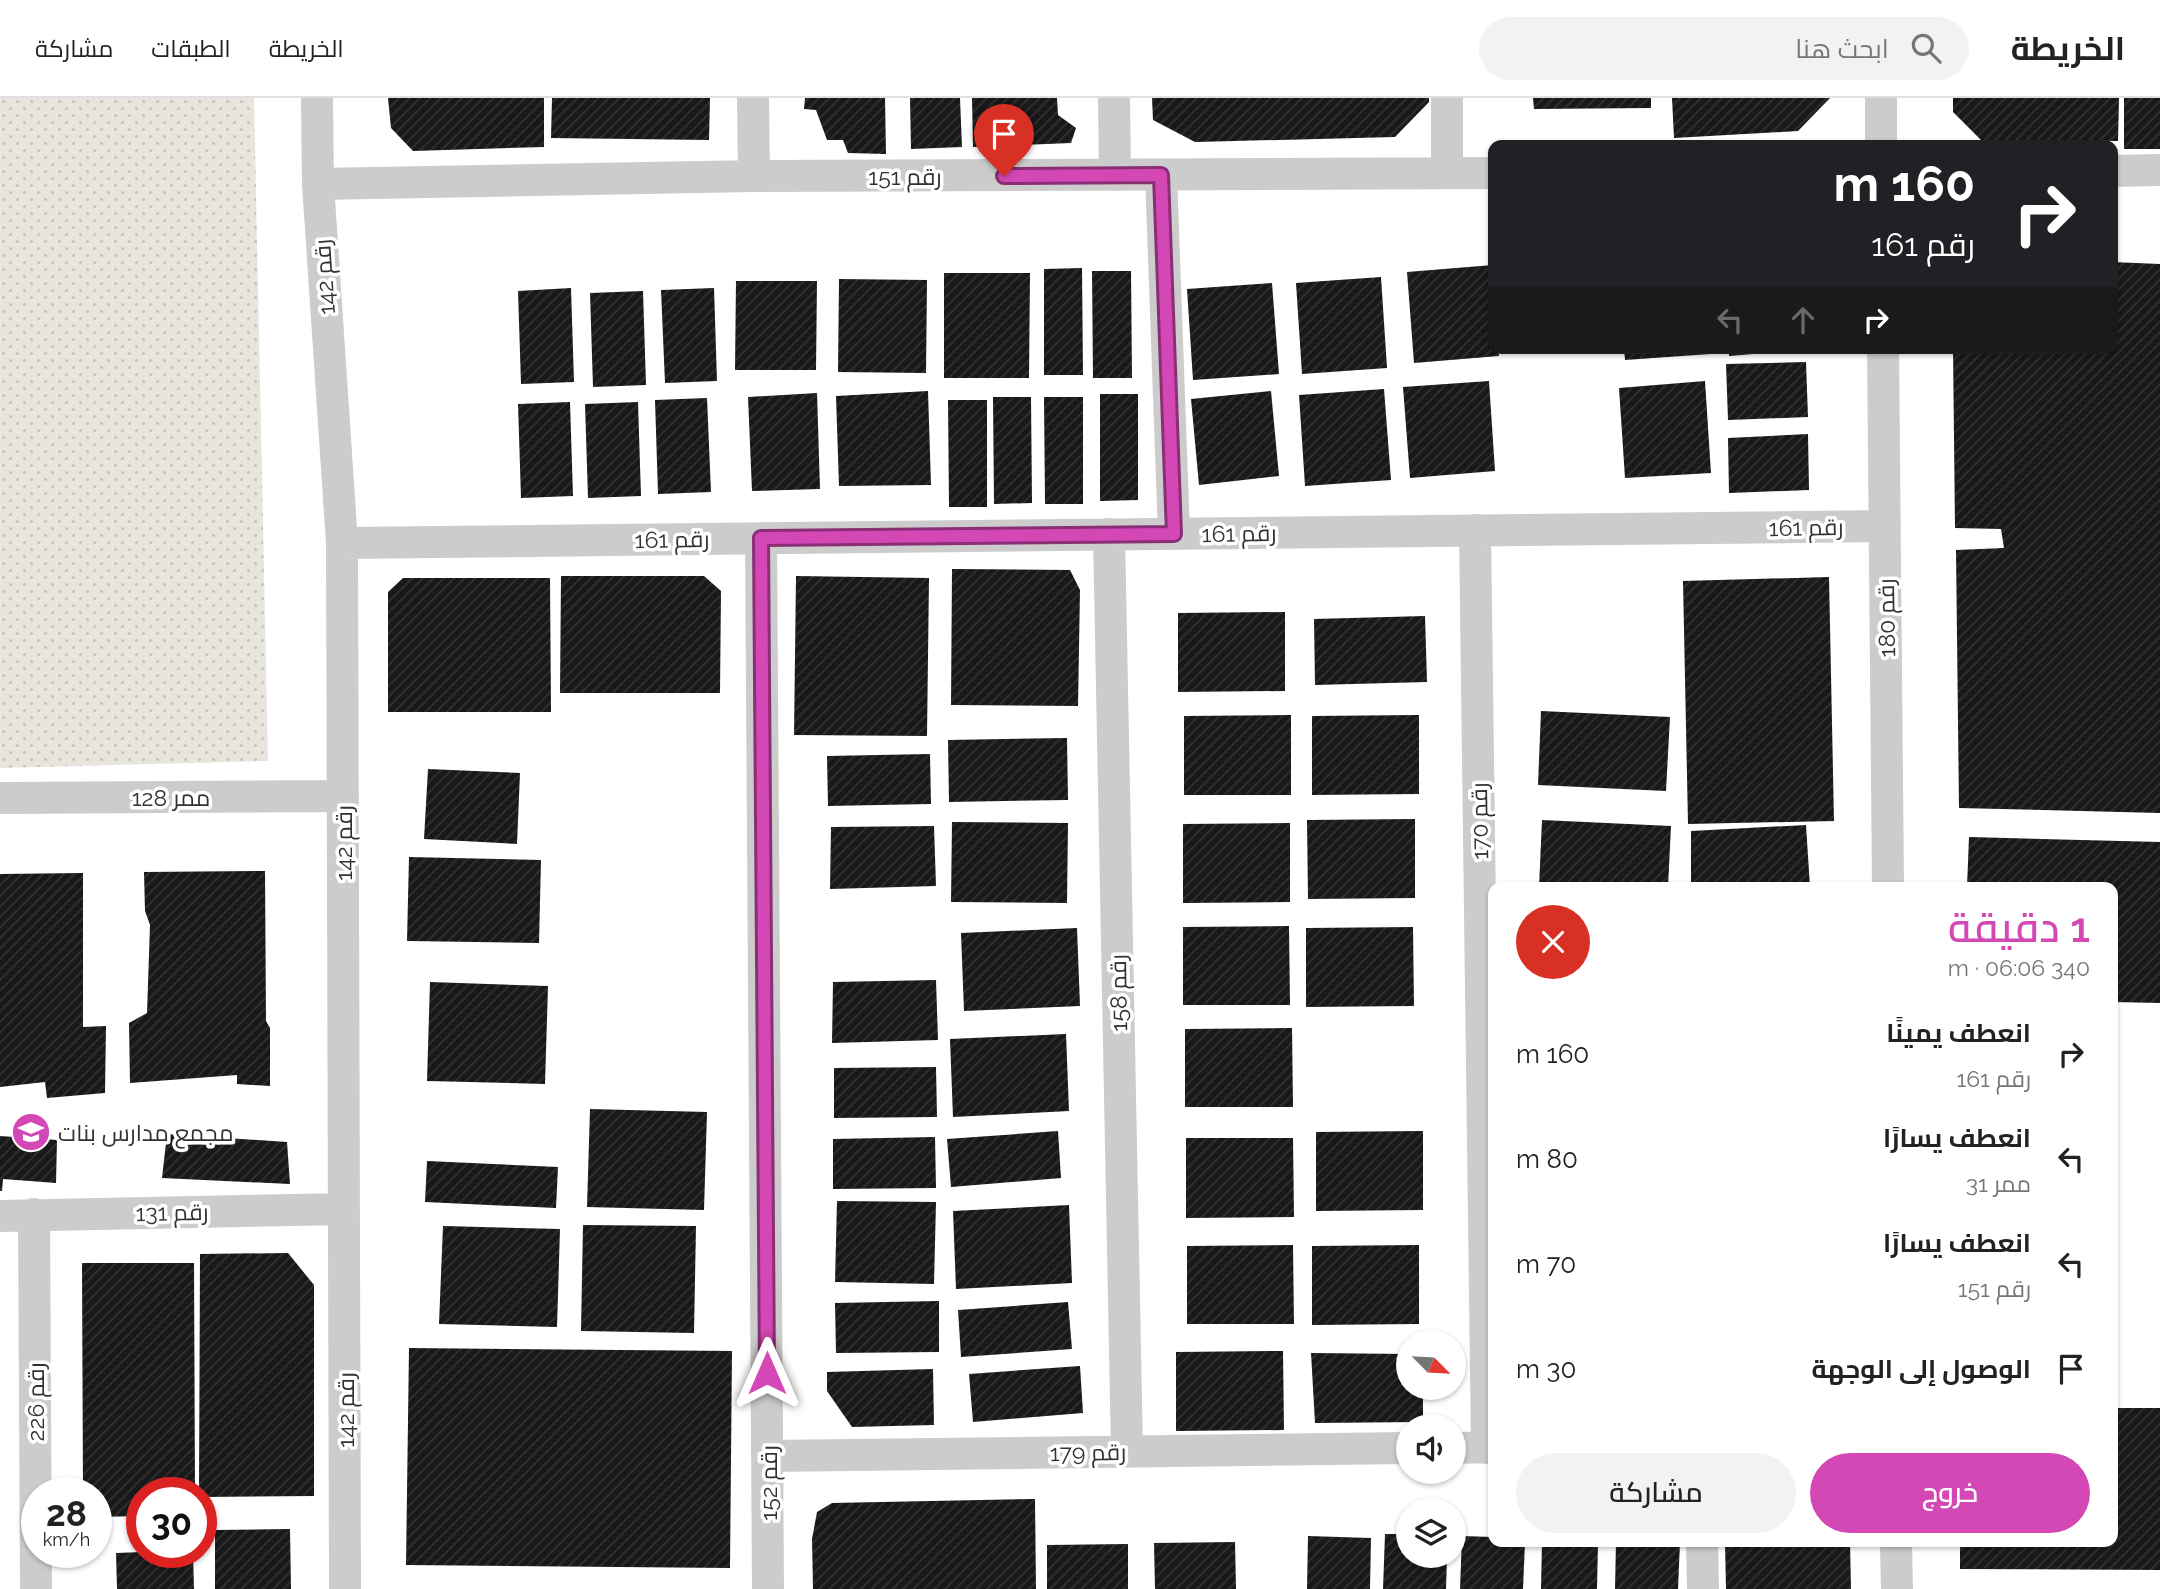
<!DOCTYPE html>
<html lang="ar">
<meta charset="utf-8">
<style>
:root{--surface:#fff;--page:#f2f2f2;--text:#222;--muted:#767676;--line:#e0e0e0;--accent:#d448b5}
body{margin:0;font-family:Raleway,Cairo,sans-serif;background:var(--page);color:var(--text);direction:rtl;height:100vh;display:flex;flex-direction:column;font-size:26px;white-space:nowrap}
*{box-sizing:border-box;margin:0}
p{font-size:23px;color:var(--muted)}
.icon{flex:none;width:38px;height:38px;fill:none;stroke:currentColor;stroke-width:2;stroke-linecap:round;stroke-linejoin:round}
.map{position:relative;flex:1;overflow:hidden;direction:ltr}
.sheet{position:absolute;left:1488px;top:784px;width:630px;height:665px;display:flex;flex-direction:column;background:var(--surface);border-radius:14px;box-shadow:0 2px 5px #0004;direction:rtl}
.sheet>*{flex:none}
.top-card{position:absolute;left:1488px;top:42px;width:630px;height:214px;border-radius:14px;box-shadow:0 2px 5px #0004;direction:rtl;background:#202124;color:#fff;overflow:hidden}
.needle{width:46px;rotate:114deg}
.buttons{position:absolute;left:1396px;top:1232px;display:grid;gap:14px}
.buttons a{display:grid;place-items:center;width:70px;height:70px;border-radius:50%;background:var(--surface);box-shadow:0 2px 5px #0004;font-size:35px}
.speed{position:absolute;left:21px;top:1379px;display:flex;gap:14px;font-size:35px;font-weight:700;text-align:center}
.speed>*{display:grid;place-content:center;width:91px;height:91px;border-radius:50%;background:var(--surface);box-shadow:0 2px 5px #0004;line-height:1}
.speed small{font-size:18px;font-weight:400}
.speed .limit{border:10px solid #d22;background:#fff;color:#111}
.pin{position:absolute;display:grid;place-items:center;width:60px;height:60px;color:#fff;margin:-72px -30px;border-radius:50% 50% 50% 0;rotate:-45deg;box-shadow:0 0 7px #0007}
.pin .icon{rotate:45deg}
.me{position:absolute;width:77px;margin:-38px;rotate:0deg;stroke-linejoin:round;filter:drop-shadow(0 0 5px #0008)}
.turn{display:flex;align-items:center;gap:24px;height:147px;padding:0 28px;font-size:32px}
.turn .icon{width:91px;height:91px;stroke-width:2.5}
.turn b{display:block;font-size:49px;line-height:60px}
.lanes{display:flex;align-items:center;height:66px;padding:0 28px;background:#0003;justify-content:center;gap:35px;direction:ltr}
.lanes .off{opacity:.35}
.round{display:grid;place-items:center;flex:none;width:74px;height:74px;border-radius:37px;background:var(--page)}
.overview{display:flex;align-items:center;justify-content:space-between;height:119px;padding:0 28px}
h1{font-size:42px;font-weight:600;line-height:52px;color:var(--accent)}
.button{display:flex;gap:14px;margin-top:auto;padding:14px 28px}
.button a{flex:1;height:80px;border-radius:42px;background:var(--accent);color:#fff;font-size:28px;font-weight:600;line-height:80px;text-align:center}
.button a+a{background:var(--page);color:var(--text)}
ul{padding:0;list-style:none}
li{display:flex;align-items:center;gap:21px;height:105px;padding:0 28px}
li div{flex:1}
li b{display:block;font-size:26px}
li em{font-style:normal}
header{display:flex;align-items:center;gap:42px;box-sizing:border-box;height:98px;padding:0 35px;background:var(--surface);border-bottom:2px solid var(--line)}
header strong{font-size:33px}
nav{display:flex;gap:38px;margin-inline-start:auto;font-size:24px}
.search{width:490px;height:63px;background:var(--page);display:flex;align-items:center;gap:18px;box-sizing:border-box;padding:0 24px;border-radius:38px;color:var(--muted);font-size:26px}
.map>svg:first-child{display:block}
.garden{fill:url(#garden-dots)}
.building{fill:url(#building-hatch)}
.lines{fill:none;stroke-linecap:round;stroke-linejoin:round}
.minor{stroke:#ccc;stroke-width:32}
.route-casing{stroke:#8a2f76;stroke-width:18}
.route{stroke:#d448b5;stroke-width:12}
.labels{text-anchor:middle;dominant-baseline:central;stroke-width:7;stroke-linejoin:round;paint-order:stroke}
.street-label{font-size:23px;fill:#323232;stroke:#fff}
.poi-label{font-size:23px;fill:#323232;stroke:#fff;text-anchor:start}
</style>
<header>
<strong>الخريطة</strong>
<div class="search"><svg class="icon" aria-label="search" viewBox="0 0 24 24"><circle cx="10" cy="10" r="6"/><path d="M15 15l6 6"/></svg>ابحث هنا</div>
<nav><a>الخريطة</a><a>الطبقات</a><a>مشاركة</a></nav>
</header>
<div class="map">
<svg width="2160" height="1491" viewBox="0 0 2160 1491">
<defs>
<pattern id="garden-dots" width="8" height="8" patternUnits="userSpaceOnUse" patternTransform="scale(1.75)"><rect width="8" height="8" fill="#e8e5dc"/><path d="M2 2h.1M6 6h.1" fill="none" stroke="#c7c5bd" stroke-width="1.8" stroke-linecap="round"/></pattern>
<pattern id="building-hatch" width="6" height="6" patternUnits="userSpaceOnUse" patternTransform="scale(1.75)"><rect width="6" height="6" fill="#191919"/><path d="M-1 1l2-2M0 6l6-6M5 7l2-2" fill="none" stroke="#323232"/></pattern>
</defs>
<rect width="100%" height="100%" fill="#fff"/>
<path class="garden" d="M0,0H254L268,663L0,670Z"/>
<path class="building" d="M388,0H544V49L413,53L391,30Z
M552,0H710L709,42L551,40Z
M805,0H885L886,56L848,55L843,42H827L816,12L804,11Z
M910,0H960L962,49L911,51Z
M972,0H1057L1058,17L1076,30L1071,45L973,49Z
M1152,0H1429V4L1395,39L1195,44L1153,22Z
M1533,0H1651V10L1534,11Z
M1672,0H1830L1798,33L1674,40Z
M1953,0H2119L2118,43L1981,42L1953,14Z
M2124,0H2160V51H2124Z
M2112,164L2160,166V715L1959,710L1956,452L2004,450L2001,431L1955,430L1953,250H2112Z
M1493,167V250H1498L1499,258L1414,265L1407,174Z
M1082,170L1083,277H1044V171Z
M1092,173H1131L1132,280H1093Z
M944,175H1030L1029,280H944Z
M1381,179L1387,270L1302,276L1296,185Z
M839,181L927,182L926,275L838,274Z
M736,183H817L816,272H735Z
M1272,185L1279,276L1193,282L1187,191Z
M571,190L574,284L521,286L518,193Z
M714,190L717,283L665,285L661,192Z
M643,193L646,287L593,289L590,195Z
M1514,250H1566V252L1514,256Z
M1624,250H1710V256L1625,262Z
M1729,250H1800V252L1729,258Z
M1806,264L1808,319L1728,322L1726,266Z
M1489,283L1495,373L1410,380L1403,289Z
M1705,283L1711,375L1625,380L1619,290Z
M1384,291L1391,382L1305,388L1299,297Z
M928,293L931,387L839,388L836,298Z
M1271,293L1279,378L1199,387L1191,301Z
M817,295L820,391L752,393L748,299Z
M1100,296H1138V402L1100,403Z
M993,299H1031L1032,405L994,406Z
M1044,299H1083V406H1045Z
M707,300L711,394L658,396L655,302Z
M948,302H987V409H949Z
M570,304L573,398L521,400L518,306Z
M638,304L641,398L588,400L585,306Z
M1808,336L1809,392L1729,395L1728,340Z
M952,471L1070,472L1080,492L1078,608L951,607Z
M561,478H704L721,493L720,595H560Z
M796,478L929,480L927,638L794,637Z
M1829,479L1834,723L1688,726L1683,483Z
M403,480H550L551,614H388V494Z
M1285,514V593L1178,594V515Z
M1425,518L1427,584L1315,587L1314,521Z
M1541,613L1670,619L1666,693L1538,687Z
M1291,617V697H1184V618Z
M1419,617V696L1312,697V618Z
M1067,640L1068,702L949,704L948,642Z
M930,656L931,706L828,708L827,658Z
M428,671L520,675L517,746L424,741Z
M1415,721V800L1308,801L1307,722Z
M1542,722L1671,728L1668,789H1539Z
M952,724L1068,725L1067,805L951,804Z
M1290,725V804L1183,805V726Z
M1806,727L1810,789H1691V733Z
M934,728L936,788L830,791L831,729Z
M1969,739L2160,744V905L2112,904V789H1967Z
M409,759L541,762L539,845L407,843Z
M265,773L266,923L270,930V988L237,986V977L130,985L129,925L147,915L150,827L145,813L144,774Z
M83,775V929L106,928L105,995L47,1000L45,984L0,989V776Z
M1289,828L1290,907H1183V829Z
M1413,829L1414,908L1306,909V830Z
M1077,830L1080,908L964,913L961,835Z
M936,882L938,942L832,945L833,884Z
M430,884L548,888L545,986L427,983Z
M1292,930L1293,1009H1185V931Z
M1066,936L1069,1013L953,1019L950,941Z
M936,969L937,1019L834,1020V970Z
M590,1011L707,1014L704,1112L587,1109Z
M1058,1033L1061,1080L951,1089L947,1041Z
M1423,1033V1112L1316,1113V1034Z
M167,1036L287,1044L290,1086L162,1080Z
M0,1038L57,1042L56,1085L3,1081L2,1093H0Z
M935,1039L936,1090L833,1091V1041Z
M1186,1040H1293L1294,1119L1186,1120Z
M427,1063L558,1069L556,1110L425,1104Z
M837,1103L936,1104L934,1186L835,1184Z
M1069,1107L1072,1185L956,1191L953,1113Z
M583,1127L696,1128L694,1235L581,1233Z
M443,1128L560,1131L557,1229L439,1226Z
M1293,1147L1294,1226H1187V1148Z
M1419,1147V1226L1312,1227V1148Z
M288,1155L314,1187V1398L201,1399L199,1395L200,1156Z
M82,1165H194L195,1395H142V1418L96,1419V1395H83Z
M939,1203V1254L836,1255L835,1205Z
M1068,1204L1072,1251L961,1259L958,1212Z
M409,1250L732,1253L730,1470L406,1467Z
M1283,1253L1284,1332L1176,1333V1254Z
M1311,1255L1409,1256V1290H1423V1324L1315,1325Z
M1080,1268L1083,1315L973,1324L969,1276Z
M933,1271L934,1327L852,1329L827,1293V1274Z
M2112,1310H2160V1472L1960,1471V1444H2112Z
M1035,1401L1036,1491H813L812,1441L817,1414L832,1405Z
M290,1431L291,1491H215V1432Z
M1385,1436H1409V1458H1447L1446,1491H1383Z
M1308,1438L1371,1440L1370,1491H1307Z
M1462,1438L1493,1439V1444H1525L1523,1491H1460Z
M1235,1444L1236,1491H1155L1154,1445Z
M1542,1444H1598L1597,1491H1541Z
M1616,1444H1680L1678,1491H1615Z
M1725,1444H1850L1851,1491H1726Z
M1128,1446V1491H1047V1447Z
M142,1454H193L194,1491H117L116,1455Z"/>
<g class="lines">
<path class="minor" d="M317,0L318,86L342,445L345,1491
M753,0L754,78
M1114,0L1115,77
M1881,0V47
M2112,73L2160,72
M1447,75V0
M1161,77L1174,436
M318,86L754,78L1493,75
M1883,250L1888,789
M1475,432L1487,1350
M1109,436L1127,1354
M761,440L768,1491
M342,445L1885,428
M0,700L343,698
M34,1116L36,1491
M0,1118L344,1111
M1454,1350L1493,1349
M768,1358L1409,1350
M1702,1444L1703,1491
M1896,1444L1897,1491"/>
</g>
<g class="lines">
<g class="route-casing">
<path id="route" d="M767,1275L761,440L1174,436L1161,77L1004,78"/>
</g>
<use href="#route" class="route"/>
</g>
<defs>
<g id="school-disc" transform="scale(2.0125)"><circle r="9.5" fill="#d448b5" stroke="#fff"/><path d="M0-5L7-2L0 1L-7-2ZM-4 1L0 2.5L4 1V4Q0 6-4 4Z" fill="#fff"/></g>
</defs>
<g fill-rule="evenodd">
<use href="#school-disc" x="31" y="1034"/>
</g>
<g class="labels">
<g class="street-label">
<text x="905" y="78">رقم 151</text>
<text transform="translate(324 179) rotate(-94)">رقم 142</text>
<text transform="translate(1806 429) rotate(-1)">رقم 161</text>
<text transform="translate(1239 435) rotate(-1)">رقم 161</text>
<text transform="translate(672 441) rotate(-1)">رقم 161</text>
<text transform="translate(1886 520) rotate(-91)">رقم 180</text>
<text x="171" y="699">ممر 128</text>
<text transform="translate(1479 723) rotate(-91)">رقم 170</text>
<text transform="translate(343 745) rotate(-90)">رقم 142</text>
<text transform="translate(1118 895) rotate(-91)">رقم 158</text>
<text transform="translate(172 1114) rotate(-1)">رقم 131</text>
<text transform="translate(35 1304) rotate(-90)">رقم 226</text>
<text transform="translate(345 1312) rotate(-90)">رقم 142</text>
<text transform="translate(1088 1354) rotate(-1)">رقم 179</text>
<text transform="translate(768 1385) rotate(-90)">رقم 152</text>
</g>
<g class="poi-label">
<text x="58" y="1034">مجمع مدارس بنات</text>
</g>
</g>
</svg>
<div class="buttons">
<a><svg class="needle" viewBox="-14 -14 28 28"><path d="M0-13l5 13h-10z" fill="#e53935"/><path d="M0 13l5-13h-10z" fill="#767676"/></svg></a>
<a><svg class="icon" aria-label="sound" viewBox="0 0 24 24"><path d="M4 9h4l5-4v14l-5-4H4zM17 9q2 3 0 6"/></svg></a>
<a><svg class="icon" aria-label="layers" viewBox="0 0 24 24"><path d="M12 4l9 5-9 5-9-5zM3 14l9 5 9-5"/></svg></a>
</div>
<div class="speed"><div>28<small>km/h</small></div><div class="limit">30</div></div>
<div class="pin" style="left:1004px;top:78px;background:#d93025"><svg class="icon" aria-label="arrive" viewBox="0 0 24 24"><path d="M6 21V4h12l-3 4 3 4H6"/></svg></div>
<svg class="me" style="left:767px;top:1275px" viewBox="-20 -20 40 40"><path d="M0-17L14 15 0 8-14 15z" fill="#d448b5" stroke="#fff" stroke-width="4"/></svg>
<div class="top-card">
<div class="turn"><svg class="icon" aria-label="right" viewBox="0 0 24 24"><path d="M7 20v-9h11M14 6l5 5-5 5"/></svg><div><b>160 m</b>رقم 161</div></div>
<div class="lanes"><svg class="icon off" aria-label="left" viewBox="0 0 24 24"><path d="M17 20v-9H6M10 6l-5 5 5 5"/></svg><svg class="icon off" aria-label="ahead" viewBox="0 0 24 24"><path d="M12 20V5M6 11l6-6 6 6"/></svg><svg class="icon" aria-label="right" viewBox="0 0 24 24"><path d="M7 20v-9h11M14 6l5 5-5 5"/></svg></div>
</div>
<section class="sheet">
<div class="overview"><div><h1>1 دقيقة</h1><p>340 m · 06:06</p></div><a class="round" style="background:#d93025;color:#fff"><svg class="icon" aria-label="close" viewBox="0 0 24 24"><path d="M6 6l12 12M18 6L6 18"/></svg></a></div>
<ul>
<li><svg class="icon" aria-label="right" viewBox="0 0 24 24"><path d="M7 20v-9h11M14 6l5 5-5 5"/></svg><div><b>انعطف يمينًا</b><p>رقم 161</p></div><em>160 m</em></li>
<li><svg class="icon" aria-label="left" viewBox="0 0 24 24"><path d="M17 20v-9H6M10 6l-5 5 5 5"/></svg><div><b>انعطف يسارًا</b><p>ممر 31</p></div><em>80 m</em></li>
<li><svg class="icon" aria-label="left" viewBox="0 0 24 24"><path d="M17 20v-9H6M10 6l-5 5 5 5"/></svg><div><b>انعطف يسارًا</b><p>رقم 151</p></div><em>70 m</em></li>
<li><svg class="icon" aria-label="arrive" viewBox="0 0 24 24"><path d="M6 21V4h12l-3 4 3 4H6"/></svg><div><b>الوصول إلى الوجهة</b></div><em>30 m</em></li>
</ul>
<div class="button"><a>خروج</a><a>مشاركة</a></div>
</section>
</div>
